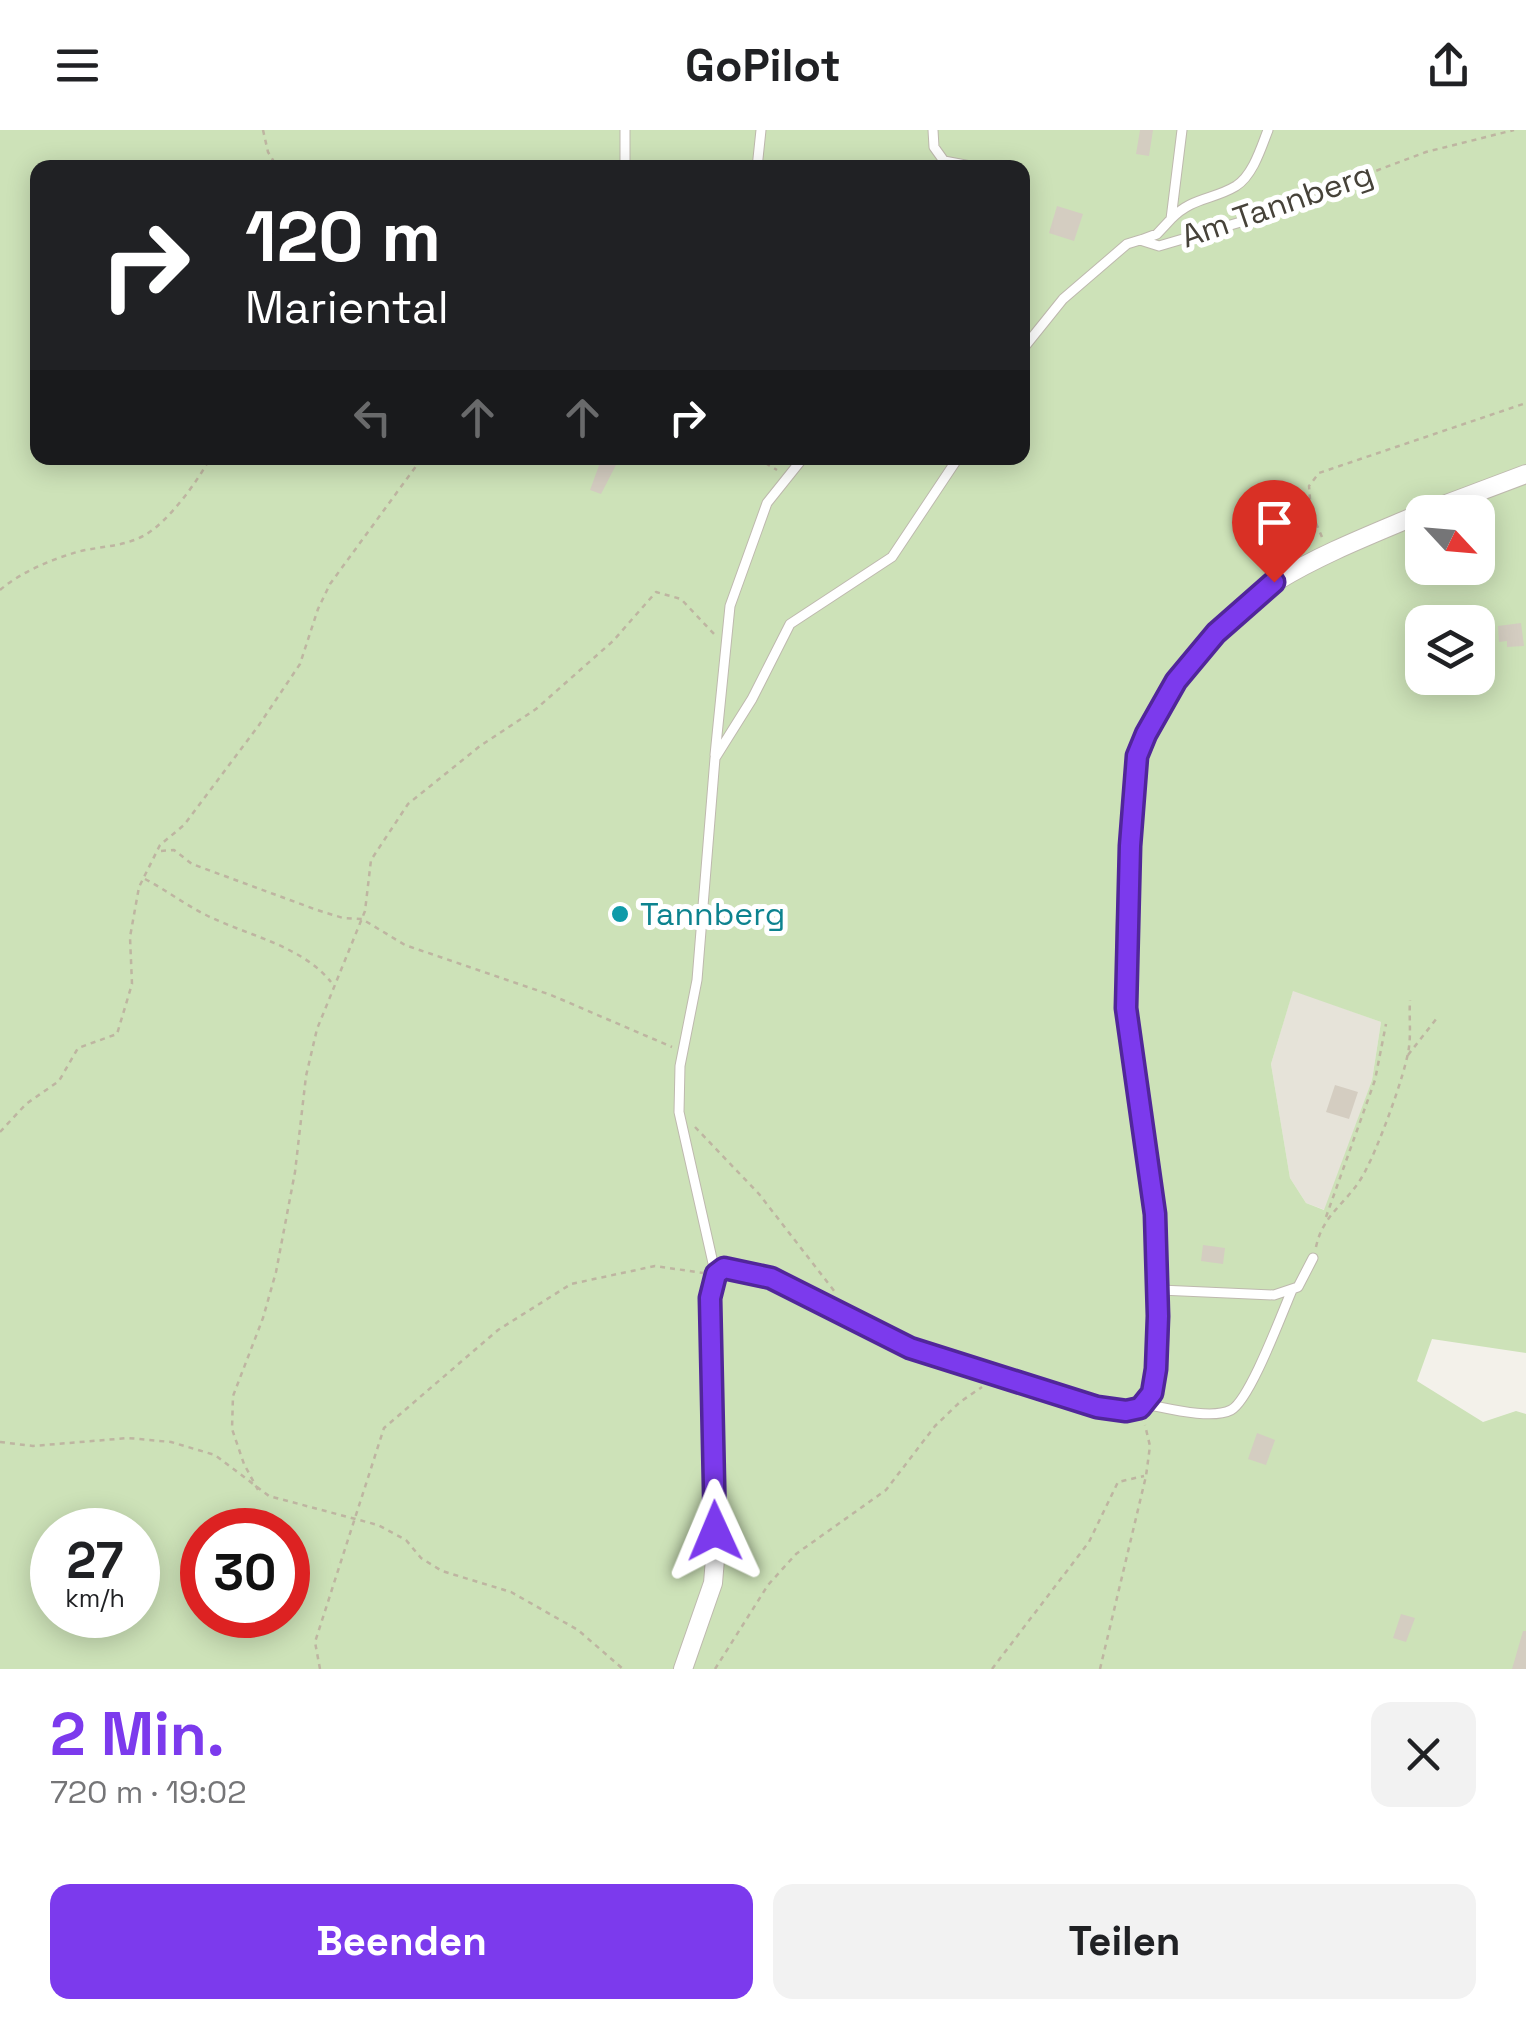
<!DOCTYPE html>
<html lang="de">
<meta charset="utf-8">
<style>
:root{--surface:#fff;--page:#f2f2f2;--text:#202124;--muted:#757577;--accent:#7c3aed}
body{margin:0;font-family:"Space Grotesk",sans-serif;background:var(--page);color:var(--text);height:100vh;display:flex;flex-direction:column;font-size:38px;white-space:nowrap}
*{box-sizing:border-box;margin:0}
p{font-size:32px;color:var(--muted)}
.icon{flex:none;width:55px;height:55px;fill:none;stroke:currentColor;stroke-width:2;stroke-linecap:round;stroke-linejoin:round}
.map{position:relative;height:1539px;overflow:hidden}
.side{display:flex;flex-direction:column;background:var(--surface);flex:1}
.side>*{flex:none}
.hud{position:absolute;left:30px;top:30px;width:1000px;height:305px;border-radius:20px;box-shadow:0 5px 25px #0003;background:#202124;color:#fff;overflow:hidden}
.needle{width:65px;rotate:116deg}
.tools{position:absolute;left:1405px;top:365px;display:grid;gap:20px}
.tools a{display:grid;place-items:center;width:90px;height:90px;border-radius:20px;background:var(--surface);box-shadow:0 5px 25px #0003;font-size:50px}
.speed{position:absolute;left:30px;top:1378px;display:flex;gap:20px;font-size:50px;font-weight:700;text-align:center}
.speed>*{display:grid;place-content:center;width:130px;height:130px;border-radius:50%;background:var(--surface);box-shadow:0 5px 25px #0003;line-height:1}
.speed small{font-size:25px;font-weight:400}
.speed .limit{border:15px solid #d22;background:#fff;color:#111}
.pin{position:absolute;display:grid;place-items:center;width:85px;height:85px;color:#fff;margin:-102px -42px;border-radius:50% 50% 50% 0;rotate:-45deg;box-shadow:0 0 10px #0007}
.pin .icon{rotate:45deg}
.me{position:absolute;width:110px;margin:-55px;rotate:359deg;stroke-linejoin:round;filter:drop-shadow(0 0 8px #0008)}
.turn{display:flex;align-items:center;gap:35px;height:210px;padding:0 50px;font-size:45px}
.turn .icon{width:130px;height:130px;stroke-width:2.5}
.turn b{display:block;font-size:70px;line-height:85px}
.lanes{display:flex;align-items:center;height:95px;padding:0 50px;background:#0003;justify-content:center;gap:50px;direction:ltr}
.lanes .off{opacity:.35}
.round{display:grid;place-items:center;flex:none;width:105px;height:105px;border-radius:20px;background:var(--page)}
.head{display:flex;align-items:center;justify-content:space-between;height:170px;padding:0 50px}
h1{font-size:60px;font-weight:700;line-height:75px;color:var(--accent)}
.button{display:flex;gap:20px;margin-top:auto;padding:20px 50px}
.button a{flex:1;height:115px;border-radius:20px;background:var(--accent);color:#fff;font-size:40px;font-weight:700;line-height:115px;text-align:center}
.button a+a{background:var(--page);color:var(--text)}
header{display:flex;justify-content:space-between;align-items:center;height:130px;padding:0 50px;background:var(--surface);font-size:45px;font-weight:700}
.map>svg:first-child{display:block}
.residential{fill:#e6e3d9}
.green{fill:#cde2b8;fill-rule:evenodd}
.building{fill:#d4cdc1}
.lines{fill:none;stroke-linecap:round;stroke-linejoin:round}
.service-casing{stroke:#beb9ae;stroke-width:11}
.minor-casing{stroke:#beb9ae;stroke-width:20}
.path{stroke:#beb5a1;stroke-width:2.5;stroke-dasharray:5 5;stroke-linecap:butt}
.service{stroke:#fff;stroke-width:9}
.minor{stroke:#fff;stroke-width:18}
.route-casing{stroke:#51269a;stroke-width:25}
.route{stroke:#7c3aed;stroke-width:18}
.culture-dot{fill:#0f9aa8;stroke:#fff;stroke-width:4}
.labels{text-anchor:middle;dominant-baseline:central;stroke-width:10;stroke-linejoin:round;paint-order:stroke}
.street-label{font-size:32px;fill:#464239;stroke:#fff}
.culture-label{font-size:32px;fill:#0d838f;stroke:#fff;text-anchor:start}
</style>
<header><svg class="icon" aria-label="menu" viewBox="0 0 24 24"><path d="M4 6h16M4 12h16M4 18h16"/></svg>GoPilot<svg class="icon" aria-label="share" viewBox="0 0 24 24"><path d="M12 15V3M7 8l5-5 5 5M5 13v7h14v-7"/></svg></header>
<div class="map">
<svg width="1526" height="1539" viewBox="0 0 1526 1539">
<rect width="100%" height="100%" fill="#f3f1ea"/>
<path class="residential" d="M1293,860L1381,892L1372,950L1325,1080L1306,1073L1290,1048L1271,934Z"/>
<path class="green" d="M0,0H1526V1223L1432,1209L1417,1251L1483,1292L1516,1281L1526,1284V1539H0ZM38,38H1022V328H38ZM1422,382H1478V438H1422ZM1422,492H1478V548H1422ZM1293,861L1381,892L1372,950L1324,1080L1306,1073L1290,1048L1271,934ZM52,1400H138V1485H52ZM202,1400H288V1485H202Z"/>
<path class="building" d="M1140,0H1153L1149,26L1136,24Z
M1057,76L1083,84L1074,111L1049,103Z
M601,330L616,335L601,364L590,360Z
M1521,493L1524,516L1507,517V511L1499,512L1498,496Z
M1335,955L1358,962L1349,989L1326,982Z
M1203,1115L1225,1118L1223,1134L1201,1131Z
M1257,1303L1275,1310L1266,1335L1248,1329Z
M1401,1484L1415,1488L1406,1512L1393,1508Z
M1523,1501H1526V1539H1512Z"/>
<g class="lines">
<g class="service-casing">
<path id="service" d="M933,0L934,17L944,31L981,38
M625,38V0
M757,38L761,0
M1171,89C1192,67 1213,70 1236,56C1253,45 1261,18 1268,0
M1141,110L1157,104L1171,89L1182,0
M1022,220L1063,169L1127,114L1140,110L1159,116L1251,89
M715,625L730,476L767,373L803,328
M715,1142L679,982L680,936L697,850L715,628L752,569L790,494L892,427L958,328
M1160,1160L1274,1165L1298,1157L1313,1128
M1145,1274C1167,1278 1211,1290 1231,1280C1250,1270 1282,1183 1292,1160"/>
</g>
<g class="minor-casing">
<path id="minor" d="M1425,382L1526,344
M683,1539L713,1453L715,1429L710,1168L719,1141L732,1138L771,1148L910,1218L1097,1277L1126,1281L1141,1279C1190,1224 1130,957 1126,879C1122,804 1130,726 1133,650C1145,576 1214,490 1277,451C1323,423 1373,404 1422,383"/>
</g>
<path class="path" d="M263,0L268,22L278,38
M1264,83L1426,22L1514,0
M757,328L777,340
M1322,407L1311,382L1309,356L1319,343L1526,273
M0,460C21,442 50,430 77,422C100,416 124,417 145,405C168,392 198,351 210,328
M161,721L174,720L192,734L317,780L343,788L362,789L405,815L551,865L672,917
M145,749C166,760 184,774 206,785C248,806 301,815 331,852
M1408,925L1437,888
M695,997L759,1064L835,1162
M0,1002L26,974L59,951L78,918L117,904L132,854L130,807L139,757L160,715L184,695L259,595L300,534L318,479L330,454L422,328
M1326,1087L1375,950L1386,894
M1316,1117C1323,1084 1346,1074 1362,1047C1376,1024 1406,943 1409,917C1411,902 1409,886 1410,870
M0,1312L33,1316L128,1308L171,1312L215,1325L269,1366L378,1395L406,1410L421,1428L442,1441L511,1462L578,1500L623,1539
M258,1360L244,1334L232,1299L233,1266L263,1188L276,1142L295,1042L306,946L317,899L365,781L371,730L408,674L480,616L536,579L613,511L656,462L681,469L714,504
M320,1539L315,1512L384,1298L498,1200L571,1154L655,1136L703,1143
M715,1539L768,1455L796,1424L886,1360L935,1296L960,1272L982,1257
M992,1539L1089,1412L1118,1352L1144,1346
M1100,1539L1146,1346L1150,1316L1145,1295"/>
<use href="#service" class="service"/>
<use href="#minor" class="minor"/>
</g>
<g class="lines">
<g class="route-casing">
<path id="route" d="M715,1401L710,1168L716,1144L724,1138L771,1148L910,1218L1097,1277L1126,1281L1140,1278L1152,1263L1156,1239L1158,1186L1155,1084L1126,878L1130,716L1137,626L1146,604L1176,551L1216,503L1274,452"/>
</g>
<use href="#route" class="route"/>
</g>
<circle class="culture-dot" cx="620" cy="784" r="10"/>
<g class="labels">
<g class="street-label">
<text transform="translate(1277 75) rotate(-19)">Am Tannberg</text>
</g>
<g class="culture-label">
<text x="640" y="784">Tannberg</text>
</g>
</g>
</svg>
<div class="tools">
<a><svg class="needle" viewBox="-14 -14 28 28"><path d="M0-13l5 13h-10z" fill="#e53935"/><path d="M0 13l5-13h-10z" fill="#757577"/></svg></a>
<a><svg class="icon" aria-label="layers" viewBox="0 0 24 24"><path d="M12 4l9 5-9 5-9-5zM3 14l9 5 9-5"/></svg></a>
</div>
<div class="speed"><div>27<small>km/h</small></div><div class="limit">30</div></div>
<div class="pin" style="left:1274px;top:452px;background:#d93025"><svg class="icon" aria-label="arrive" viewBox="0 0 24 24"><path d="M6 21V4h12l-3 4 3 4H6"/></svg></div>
<svg class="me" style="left:715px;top:1401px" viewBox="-20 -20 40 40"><path d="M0-17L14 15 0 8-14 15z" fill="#7c3aed" stroke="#fff" stroke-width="4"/></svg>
<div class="hud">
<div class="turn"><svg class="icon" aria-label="right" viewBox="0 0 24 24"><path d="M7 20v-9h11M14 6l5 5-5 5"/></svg><div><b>120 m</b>Mariental</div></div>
<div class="lanes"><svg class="icon off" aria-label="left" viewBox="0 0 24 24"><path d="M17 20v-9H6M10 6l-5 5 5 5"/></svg><svg class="icon off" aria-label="ahead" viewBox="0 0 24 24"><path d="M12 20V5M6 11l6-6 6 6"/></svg><svg class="icon off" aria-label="ahead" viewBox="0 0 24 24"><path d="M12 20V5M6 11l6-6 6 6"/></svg><svg class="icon" aria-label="right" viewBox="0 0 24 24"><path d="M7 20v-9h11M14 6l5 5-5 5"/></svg></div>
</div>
</div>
<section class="side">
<div class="head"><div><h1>2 Min.</h1><p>720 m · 19:02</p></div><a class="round"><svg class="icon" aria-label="close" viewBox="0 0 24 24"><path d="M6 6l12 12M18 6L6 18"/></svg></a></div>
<div class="button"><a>Beenden</a><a>Teilen</a></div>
</section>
